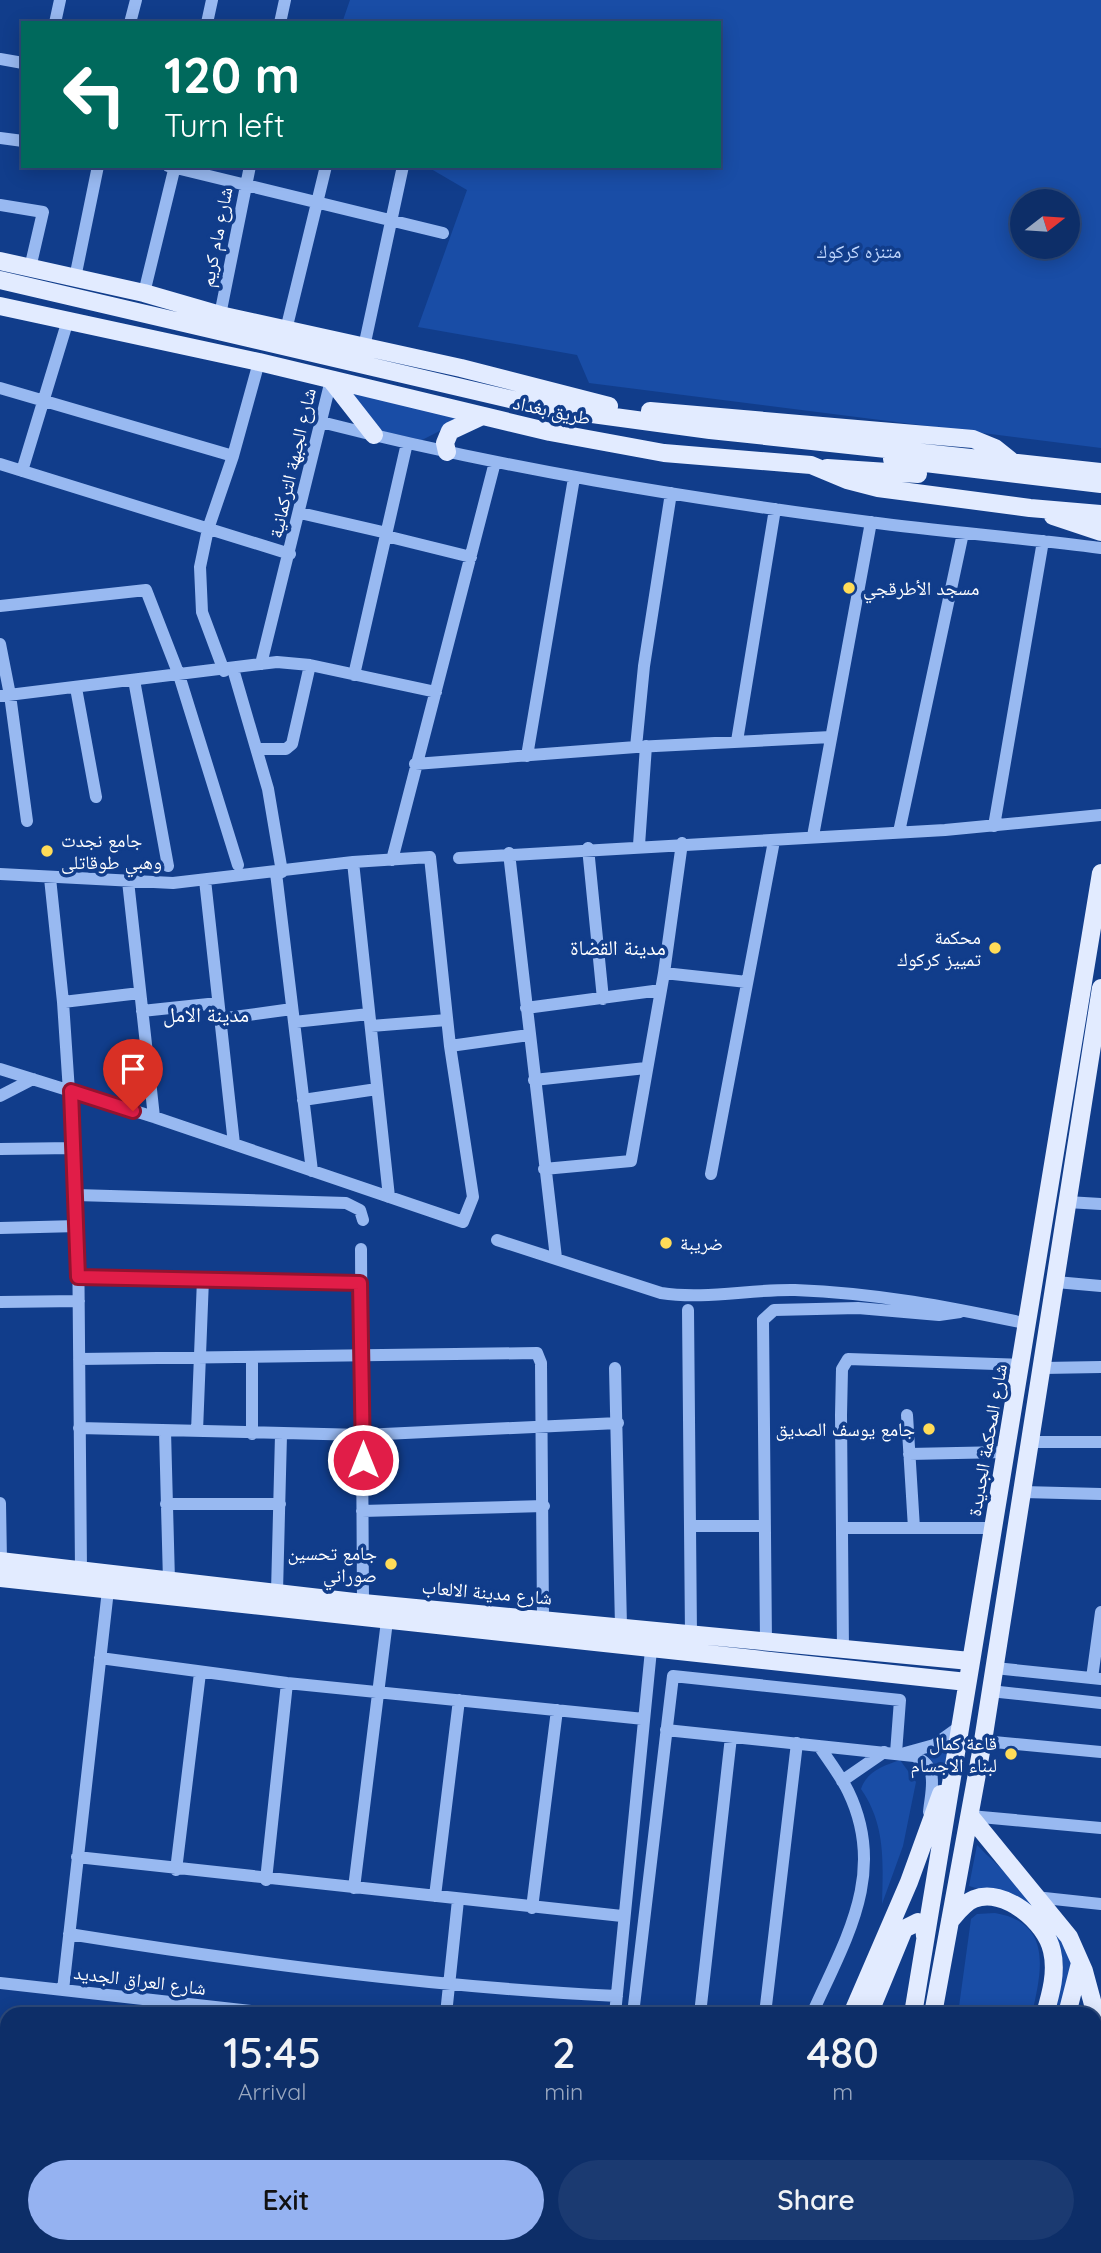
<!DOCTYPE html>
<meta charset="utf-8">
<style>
:root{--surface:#0d2e68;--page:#1b3a71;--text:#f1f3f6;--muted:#9aa8c0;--line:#2d4a7c;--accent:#95b2f1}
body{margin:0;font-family:Quicksand,"Noto Naskh Arabic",sans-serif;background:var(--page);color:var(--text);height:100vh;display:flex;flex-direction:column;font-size:26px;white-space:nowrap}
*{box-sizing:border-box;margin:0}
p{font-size:23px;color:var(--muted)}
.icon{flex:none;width:38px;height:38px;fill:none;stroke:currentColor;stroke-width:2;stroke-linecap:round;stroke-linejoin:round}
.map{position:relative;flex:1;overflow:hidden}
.drawer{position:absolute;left:0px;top:2007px;width:1102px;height:247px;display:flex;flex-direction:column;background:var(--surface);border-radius:21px 21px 0 0;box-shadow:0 4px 18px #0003,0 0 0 2px var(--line)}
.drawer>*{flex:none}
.top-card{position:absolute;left:21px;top:21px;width:700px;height:147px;border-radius:0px;box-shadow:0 4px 18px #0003,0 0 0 2px var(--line);background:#00695c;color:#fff;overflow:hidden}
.needle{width:46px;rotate:73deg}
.fabs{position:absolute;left:1010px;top:189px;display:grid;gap:14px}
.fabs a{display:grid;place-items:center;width:70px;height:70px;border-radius:50%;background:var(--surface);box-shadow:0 4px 18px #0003,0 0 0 2px var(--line);font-size:35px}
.pin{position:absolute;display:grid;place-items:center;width:60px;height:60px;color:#fff;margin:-72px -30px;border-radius:50% 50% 50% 0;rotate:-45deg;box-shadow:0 0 7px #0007}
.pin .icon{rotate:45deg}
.me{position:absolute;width:77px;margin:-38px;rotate:0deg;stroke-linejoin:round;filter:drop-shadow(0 0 5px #0008)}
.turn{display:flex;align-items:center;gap:24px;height:147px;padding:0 28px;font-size:32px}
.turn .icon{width:91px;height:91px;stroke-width:2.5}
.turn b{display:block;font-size:49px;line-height:60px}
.eta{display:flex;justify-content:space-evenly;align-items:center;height:119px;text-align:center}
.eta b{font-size:42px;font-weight:600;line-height:49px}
.button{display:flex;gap:14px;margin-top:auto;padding:14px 28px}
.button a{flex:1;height:80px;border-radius:42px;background:var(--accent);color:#111;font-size:28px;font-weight:600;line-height:80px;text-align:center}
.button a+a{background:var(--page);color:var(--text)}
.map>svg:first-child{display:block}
.green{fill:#194da6;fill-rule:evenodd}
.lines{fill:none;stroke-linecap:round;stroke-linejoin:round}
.minor{stroke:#98b9f1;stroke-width:12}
.major{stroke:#e2ebff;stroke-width:18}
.major-bridge{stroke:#e2ebff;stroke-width:18}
.route-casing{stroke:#92132f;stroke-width:18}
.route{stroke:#e11d48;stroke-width:12}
.poi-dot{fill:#ffdc58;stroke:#113d8b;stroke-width:2.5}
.labels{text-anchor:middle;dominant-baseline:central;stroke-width:7;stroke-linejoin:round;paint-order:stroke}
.street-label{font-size:19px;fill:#fff;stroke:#113d8b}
.park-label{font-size:19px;fill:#bfd6fd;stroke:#113d8b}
.poi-label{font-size:19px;fill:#fff;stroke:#113d8b;text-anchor:end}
.neighbourhood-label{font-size:21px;fill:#fff;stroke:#113d8b}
</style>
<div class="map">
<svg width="1101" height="2253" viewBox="0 0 1101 2253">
<rect width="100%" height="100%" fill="#113d8b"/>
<path class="green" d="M350,0H1101V448L589,383L577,355L418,327L467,190L426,166H719V23H342ZM1022,201H1068V247H1022Z
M345,389L465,418L422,440L377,430Z
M950,1743L942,1775L926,1753Z
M900,1760L916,1782L903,1846L882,1904C883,1863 886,1825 861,1789C867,1771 883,1766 900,1760Z
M977,1845C1007,1876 1068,1923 1072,1967C1073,1981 1065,2000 1062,2014H1052L1063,1968L1061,1948L1055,1935L982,1890L969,1886Z
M995,1913C1054,1923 1041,1973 1032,2014H958L971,1919L977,1914Z
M1096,2057L1101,2079V2192L1096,2189Z"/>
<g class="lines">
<path class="minor" d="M55,23L60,0
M130,23L136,0
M207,23L212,0
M280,23L285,0
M0,59L23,63
M0,138L23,141
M168,166L443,233
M0,205L43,212L30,268
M75,278L98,166
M144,293L175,166
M220,315L250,166
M286,330L326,166
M364,347L403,166
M0,388L233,456
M321,422C501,468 685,498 869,522C946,532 1024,538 1101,548
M0,464L290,554
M22,471L68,320
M300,513L387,533
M386,536L471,557
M0,606L146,590L179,675L238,865
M0,644L10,695L27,821
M261,664L331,380
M233,669L268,789L282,872
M224,671L202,612L200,567L208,529L233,456L259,362
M354,675L407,443
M134,680L168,866
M76,688L96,797
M0,696L277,662L310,665L436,692
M737,741L775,509
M636,747L644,666L671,493
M258,749H286L292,744L310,665
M527,756L574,478
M415,764L636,747L831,737
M994,826L1043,541
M899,832L963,533
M813,836L871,522
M639,845L646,746
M588,848L603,999
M509,853L556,1258
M459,858L945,830L1101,815
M392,860L495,462
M353,862L389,1197
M276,873L312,1171
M0,874L173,883L353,862L430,857L450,1046L473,1197L463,1222L154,1117L0,1069
M50,878L63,1002L78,1226L81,1571
M205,880L234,1144
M128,881L154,1117
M664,973L747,982
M63,1002L140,993
M526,1008L661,990
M142,1011L218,1003
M219,1019L292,1009
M294,1022L369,1014
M371,1026L447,1020
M450,1046L529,1035
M534,1080L646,1068
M0,1096L33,1079
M303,1100L377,1089
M0,1149L73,1148
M544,1169L631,1161L664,973L682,843
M711,1174L774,841
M76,1195L346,1203L360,1210L363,1220
M1067,1202L1101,1204
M0,1228L78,1226
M497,1240L661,1293C705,1300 750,1289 795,1290C877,1293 949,1307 1029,1324
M361,1249L363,1603
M78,1277L360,1283
M1056,1282L1101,1286
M0,1302L79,1301
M688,1310L691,1635
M79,1359L537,1353L541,1363L543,1618
M615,1368L621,1626
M1043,1368L1101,1367
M907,1415L914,1528
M79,1428L363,1435L618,1423
M165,1431L169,1581
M197,1431L203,1279
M252,1434V1357
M1031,1442H1101
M909,1454L1005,1452
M1023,1492L1101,1494
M0,1503L1,1561
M166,1504H280
M362,1511L544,1506
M690,1526H763
M844,1528H992
M277,1592L281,1435
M766,1643L763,1320L774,1310L858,1308L939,1315L960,1312
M843,1651L841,1415L842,1369L848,1359L1022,1365
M100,1658L287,1683L644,1719
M995,1668L1101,1679
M1092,1678L1101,1612
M990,1691L1101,1703
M666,1730L914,1756C940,1766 931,1790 929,1812
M983,1741L1101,1752
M905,1753L934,1745L959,1727
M842,1781L884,1752
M970,1816L1101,1828
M77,1857L622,1916
M176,1870L200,1673
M266,1880L287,1683
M354,1888L387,1621
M435,1896L459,1700
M1035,1897L1101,1904
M532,1908L557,1710
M69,1934C250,1963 433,1987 617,1996
M0,1983L277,2014
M63,1990L108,1590
M446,2014L458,1900
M615,2014L651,1650
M633,2014L673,1676L900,1700L896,1753
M700,2014L731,1737
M765,2014L797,1743
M812,2014C845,1940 888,1873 848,1791C840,1775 829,1761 819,1746
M0,2061H7
M0,2139L7,2140
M0,2209L7,2210"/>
<path class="major" d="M0,261L144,293L220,315L461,368L609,406
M0,280L548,408L710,430L1101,472
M0,306L259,362L550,432L664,453L811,465L847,480L878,488L1030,508L1101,514
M331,380L374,435
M650,411L973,439L995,448L1010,460
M447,452L445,443L450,431L482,416
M892,459L1101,484
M827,468L918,474
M1053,516L1101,532
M0,1561L363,1603L970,1661
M0,1578L967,1682
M970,1816L1069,1937L1084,1971L1101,2034
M950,1921C957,1913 964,1903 974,1899C1004,1887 1046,1922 1052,1951C1057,1972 1051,1993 1045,2014
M852,2014L909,1882L941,1794
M869,2014L904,1929L918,1922L924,1926L925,1936
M913,2014L1101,873
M933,2014L983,1741L1101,988
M1067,2014L1080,1963
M1096,2200L1101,2202
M1096,2236L1101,2235
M769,2247L792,2253
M859,2247L904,2253
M165,2253L213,2247
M341,2253L403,2247
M991,2253L1031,2247"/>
<path class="major-bridge" d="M875,2253L876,2247
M891,2253L892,2247"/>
</g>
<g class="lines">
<g class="route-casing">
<path id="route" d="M133,1111L71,1091L78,1277L360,1283L363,1460"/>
</g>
<use href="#route" class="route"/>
</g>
<g class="poi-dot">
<circle cx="849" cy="588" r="7"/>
<circle cx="47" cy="851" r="7"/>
<circle cx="995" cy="948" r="7"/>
<circle cx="666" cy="1243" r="7"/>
<circle cx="929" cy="1429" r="7"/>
<circle cx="391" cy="1564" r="7"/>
<circle cx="1011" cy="1754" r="7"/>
</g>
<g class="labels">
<g class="street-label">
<text transform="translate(216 237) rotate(-79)">شارع مام كريم</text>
<text transform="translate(552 410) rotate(12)">طريق بغداد</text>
<text transform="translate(292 463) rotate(-77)">شارع الجبهة التركمانية</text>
<text transform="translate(987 1440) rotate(-80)">شارع المحكمة الجديدة</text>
<text transform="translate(487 1592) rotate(5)">شارع مدينة الالعاب</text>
<text transform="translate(140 1980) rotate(7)">شارع العراق الجديد</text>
</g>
<g class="park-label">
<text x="859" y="251">متنزه كركوك</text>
</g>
<g class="poi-label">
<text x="863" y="588" text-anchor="start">مسجد الأطرقجي</text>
<text x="61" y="840" text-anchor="start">جامع نجدت<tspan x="61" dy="22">وهبي طوقاتلى</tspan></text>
<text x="981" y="937">محكمة<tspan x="981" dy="22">تمييز كركوك</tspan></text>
<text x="680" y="1243" text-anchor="start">ضريبة</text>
<text x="915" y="1429">جامع يوسف الصديق</text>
<text x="377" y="1553">جامع تحسين<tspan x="377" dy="22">صوراني</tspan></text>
<text x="997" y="1743">قاعة كمال<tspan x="997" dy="22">لبناء الاجسام</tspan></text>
</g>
<g class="neighbourhood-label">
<text x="618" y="947">مدينة القضاة</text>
<text x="206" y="1014">مدينة الامل</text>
</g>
</g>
</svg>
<div class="fabs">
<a><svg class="needle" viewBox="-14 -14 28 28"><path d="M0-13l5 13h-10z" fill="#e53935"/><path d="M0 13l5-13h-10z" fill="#9aa8c0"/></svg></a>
</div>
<div class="pin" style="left:133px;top:1111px;background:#d93025"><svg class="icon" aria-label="arrive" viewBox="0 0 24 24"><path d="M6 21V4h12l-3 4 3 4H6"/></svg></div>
<svg class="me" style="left:363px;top:1460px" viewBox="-20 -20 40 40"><circle r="17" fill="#e11d48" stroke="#fff" stroke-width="3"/><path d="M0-11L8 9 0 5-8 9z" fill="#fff"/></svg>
<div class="top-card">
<div class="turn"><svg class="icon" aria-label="left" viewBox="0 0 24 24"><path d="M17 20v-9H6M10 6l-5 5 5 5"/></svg><div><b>120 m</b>Turn left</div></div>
</div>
<section class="drawer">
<div class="eta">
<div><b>15:45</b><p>Arrival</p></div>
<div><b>2</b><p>min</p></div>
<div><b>480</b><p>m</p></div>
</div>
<div class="button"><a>Exit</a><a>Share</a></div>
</section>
</div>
